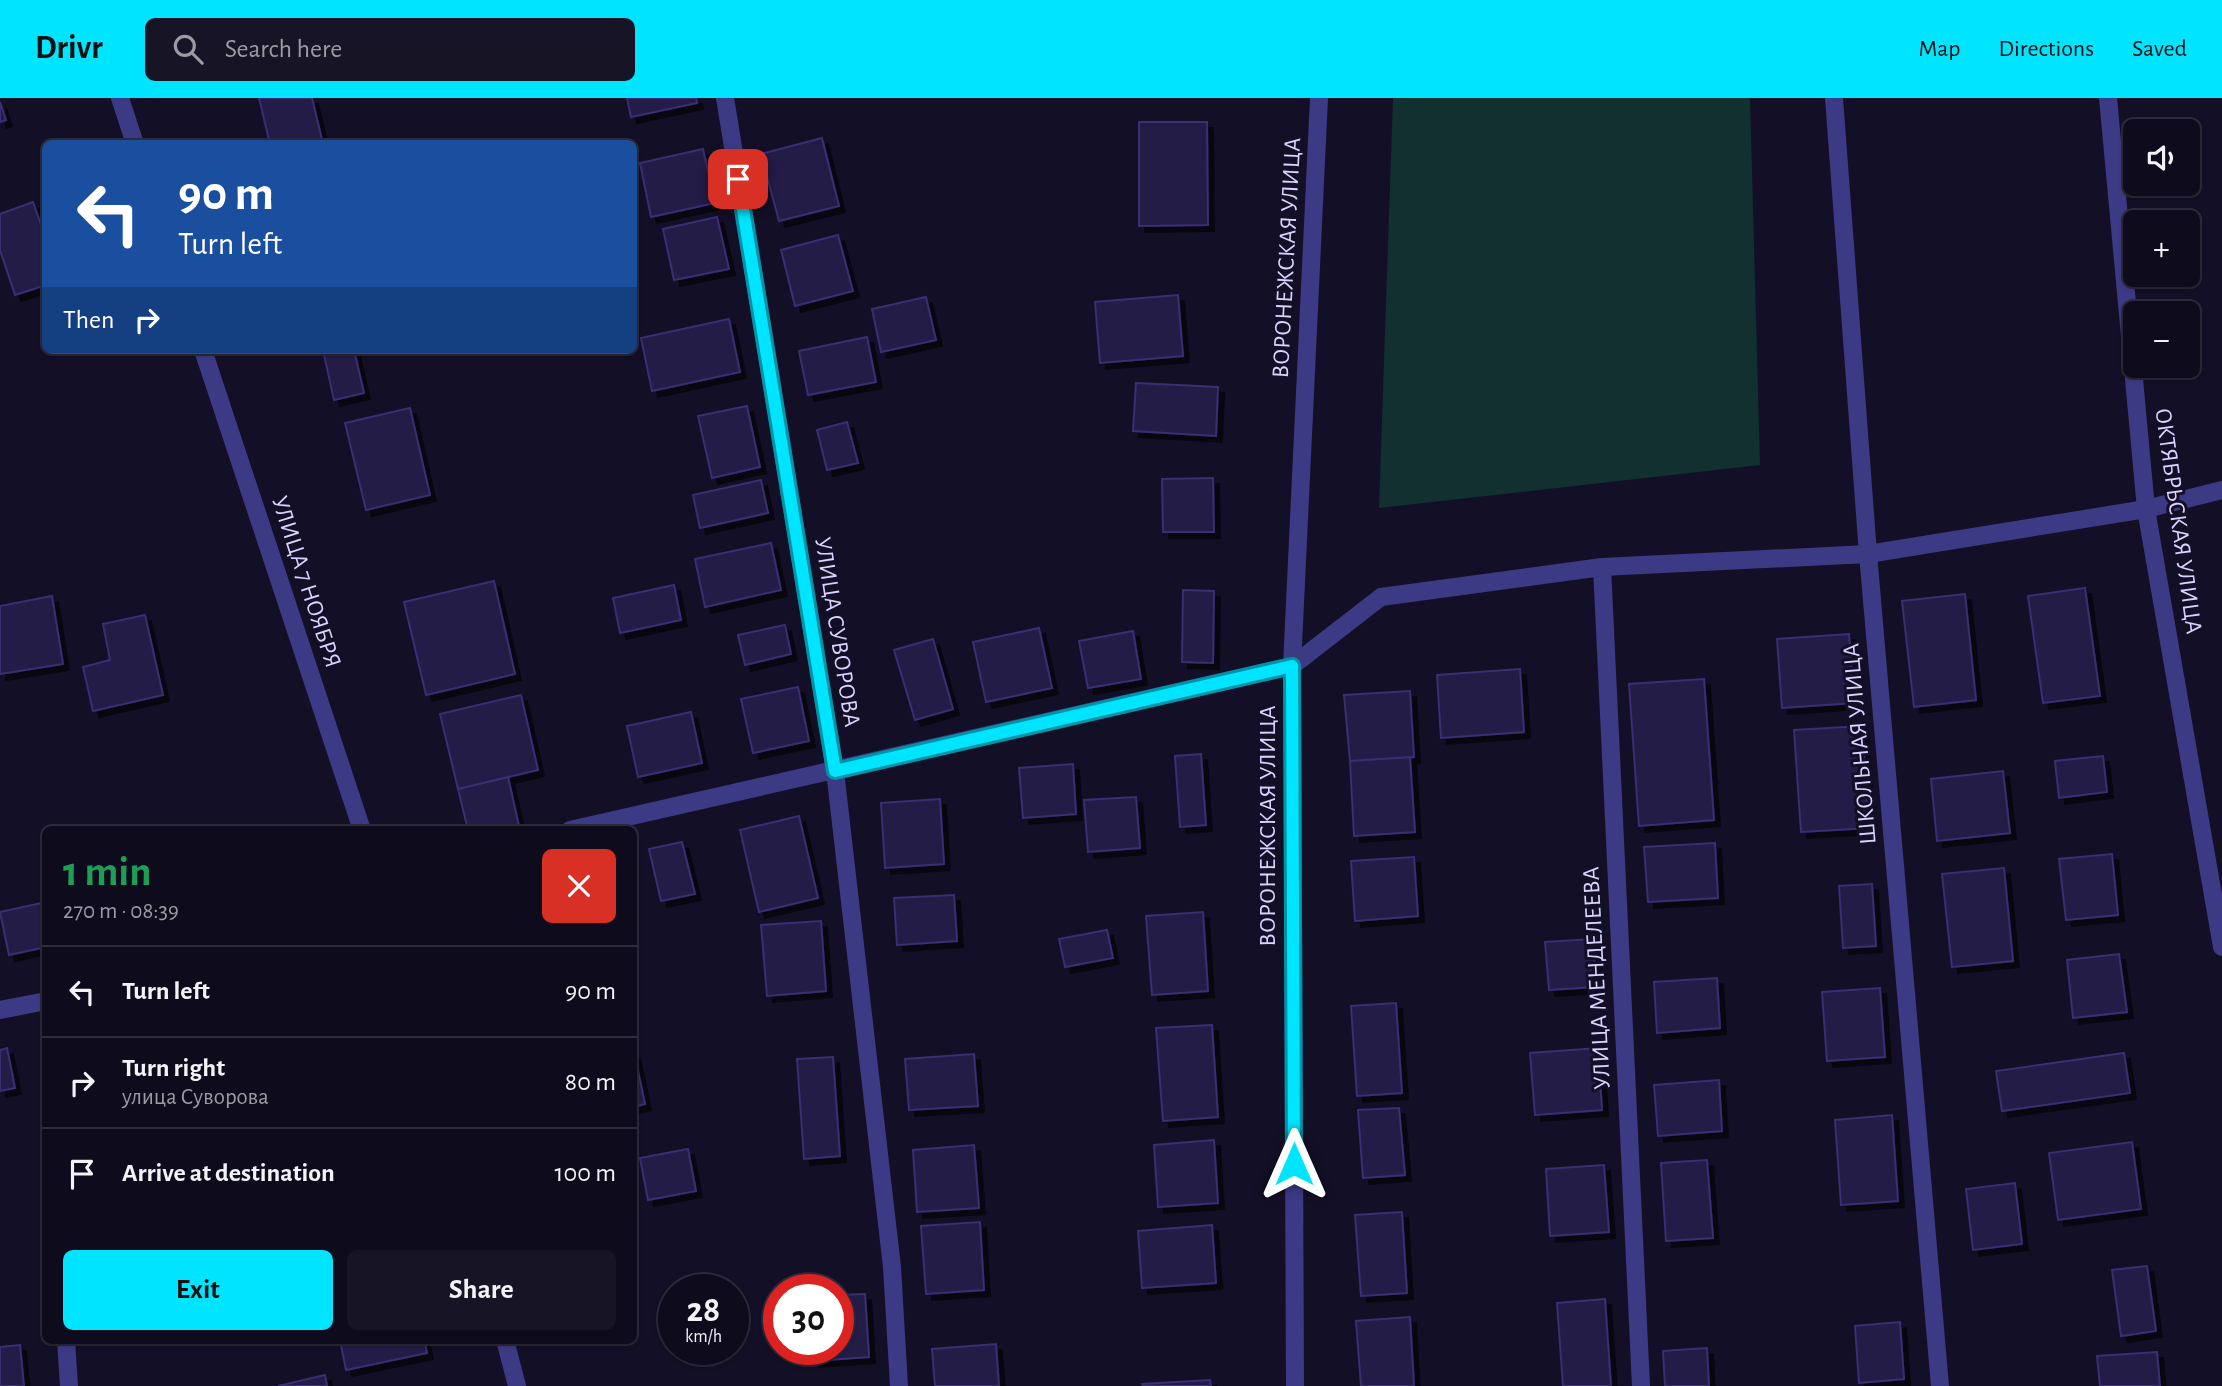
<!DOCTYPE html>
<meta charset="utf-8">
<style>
:root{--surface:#0e0b1c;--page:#171425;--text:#f1f3f6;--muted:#9b9ba3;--line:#2e2b3b;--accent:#00e5ff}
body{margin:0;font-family:"Alegreya Sans",sans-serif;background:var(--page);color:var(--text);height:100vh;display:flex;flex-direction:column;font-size:26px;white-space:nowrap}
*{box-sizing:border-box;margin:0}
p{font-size:23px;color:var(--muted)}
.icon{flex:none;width:38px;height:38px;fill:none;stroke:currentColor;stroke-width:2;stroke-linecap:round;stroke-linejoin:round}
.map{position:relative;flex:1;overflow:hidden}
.drawer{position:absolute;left:42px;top:728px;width:595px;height:518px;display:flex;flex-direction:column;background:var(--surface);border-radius:10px;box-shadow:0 2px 5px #0004,0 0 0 2px var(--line)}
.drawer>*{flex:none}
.hud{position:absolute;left:42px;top:42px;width:595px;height:214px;border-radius:10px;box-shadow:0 2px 5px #0004,0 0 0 2px var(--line);background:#1a4fa0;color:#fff;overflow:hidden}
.fabs{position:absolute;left:2123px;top:21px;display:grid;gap:14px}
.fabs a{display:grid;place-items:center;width:77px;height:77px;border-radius:10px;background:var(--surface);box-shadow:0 2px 5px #0004,0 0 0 2px var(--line);font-size:35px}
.speed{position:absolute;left:658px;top:1176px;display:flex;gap:14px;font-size:35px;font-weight:700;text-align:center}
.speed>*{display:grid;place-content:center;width:91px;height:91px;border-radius:50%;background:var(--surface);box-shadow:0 2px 5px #0004,0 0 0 2px var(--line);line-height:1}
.speed small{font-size:18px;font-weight:400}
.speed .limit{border:10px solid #d22;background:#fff;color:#111}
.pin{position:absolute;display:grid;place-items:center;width:60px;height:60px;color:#fff;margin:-30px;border-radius:14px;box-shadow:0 4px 10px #0006}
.me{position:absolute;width:77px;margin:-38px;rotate:0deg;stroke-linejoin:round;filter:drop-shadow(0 0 5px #0008)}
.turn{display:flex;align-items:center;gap:24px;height:147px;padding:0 21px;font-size:32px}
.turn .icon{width:91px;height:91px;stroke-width:2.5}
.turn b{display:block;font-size:49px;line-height:60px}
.then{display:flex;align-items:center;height:66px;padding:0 21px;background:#0003;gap:14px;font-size:26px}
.round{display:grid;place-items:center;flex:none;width:74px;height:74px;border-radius:10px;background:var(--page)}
.overview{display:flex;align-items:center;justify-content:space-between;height:119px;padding:0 21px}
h1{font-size:42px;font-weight:600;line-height:52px;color:#1e9e55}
.primary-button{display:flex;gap:14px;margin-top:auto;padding:14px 21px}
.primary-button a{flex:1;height:80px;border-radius:10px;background:var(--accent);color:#111;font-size:28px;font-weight:600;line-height:80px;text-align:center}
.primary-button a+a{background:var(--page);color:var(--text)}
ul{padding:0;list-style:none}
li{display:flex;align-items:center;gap:21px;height:91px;padding:0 21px;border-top:2px solid var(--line)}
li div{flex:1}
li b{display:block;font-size:26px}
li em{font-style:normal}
header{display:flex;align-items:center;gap:42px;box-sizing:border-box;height:98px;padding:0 35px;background:var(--accent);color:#111}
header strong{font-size:33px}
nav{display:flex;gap:38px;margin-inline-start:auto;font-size:24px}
.search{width:490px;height:63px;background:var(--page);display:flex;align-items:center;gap:18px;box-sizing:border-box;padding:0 24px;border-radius:10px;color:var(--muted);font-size:26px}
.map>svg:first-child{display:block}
.green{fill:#12302f}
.building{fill:#241b47;stroke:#3b2d73;stroke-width:2;filter:url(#shadow)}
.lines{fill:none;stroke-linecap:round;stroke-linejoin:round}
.service{stroke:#3d3a85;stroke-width:18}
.minor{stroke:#3d3a85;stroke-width:18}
.route-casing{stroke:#0095a6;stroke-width:18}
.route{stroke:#00e5ff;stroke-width:12}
.labels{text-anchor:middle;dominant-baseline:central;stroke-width:6;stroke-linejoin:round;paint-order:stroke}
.street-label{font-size:24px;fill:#d9d4ff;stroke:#130f26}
</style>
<header>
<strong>Drivr</strong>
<div class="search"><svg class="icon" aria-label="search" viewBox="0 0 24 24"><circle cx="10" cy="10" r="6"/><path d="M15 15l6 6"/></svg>Search here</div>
<nav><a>Map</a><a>Directions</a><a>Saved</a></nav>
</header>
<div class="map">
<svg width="2222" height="1288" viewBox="0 0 2222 1288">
<defs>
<filter id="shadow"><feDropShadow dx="6" dy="6" stdDeviation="0" flood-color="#0009"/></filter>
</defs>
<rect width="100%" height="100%" fill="#130f26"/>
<path class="green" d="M1393,0H1750L1760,367L1379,410Z"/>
<path class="building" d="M259,0H312L323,46H270Z
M627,0H696L697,5L631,19Z
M0,4L6,22L0,24Z
M1139,24H1207L1208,127L1139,128Z
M822,40L839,108L779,123L761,56Z
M703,51L715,105L651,119L640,65Z
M33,104L46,141V187L15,197L0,152V116Z
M717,119L729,171L674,182L663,131Z
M838,137L853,193L795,208L781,152Z
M1178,197L1183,258L1100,265L1095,204Z
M926,199L936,242L881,254L872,211Z
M729,221L740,274L652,293L641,240Z
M867,239L876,284L808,297L799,253Z
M323,252H354L364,295L334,302Z
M1136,285L1218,289L1216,338L1133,333Z
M747,308L760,369L712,380L698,318Z
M410,310L430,397L366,412L345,325Z
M847,324L858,365L827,372L817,332Z
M1213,380L1214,434H1163L1162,381Z
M761,382L768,415L700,430L693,397Z
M771,445L781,492L705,509L695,461Z
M494,483L515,576L426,597L404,504Z
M674,487L681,522L620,535L613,500Z
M2085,490L2100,598L2043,605L2028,498Z
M1183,492L1214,493L1213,565L1182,564Z
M1965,496L1976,602L1914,609L1902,503Z
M52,498L63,566L0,576V508Z
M145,517L163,597L93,613L83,569L110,562L103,526Z
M785,527L791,556L745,567L738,537Z
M1039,530L1052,590L986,604L973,544Z
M1133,533L1141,581L1088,590L1079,543Z
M1849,536L1854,605L1782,610L1777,541Z
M933,541L953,611L915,622L894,552Z
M1520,571L1524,634L1441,640L1437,577Z
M1704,581L1714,722L1639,728L1629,586Z
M798,589L809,643L753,655L741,601Z
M1410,593L1414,659L1350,663L1344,597Z
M521,597L538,672L458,691L440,616Z
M691,614L702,665L638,679L627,628Z
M1862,628L1869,730L1801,734L1794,632Z
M1201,656L1206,727L1180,729L1175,658Z
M2103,658L2107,694L2059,700L2055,663Z
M1410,659L1415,734L1354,738L1350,663Z
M1073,666L1076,716L1023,720L1019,670Z
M2003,673L2010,735L1937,743L1931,681Z
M508,679L519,728L506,732H468L458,691Z
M1136,699L1140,750L1088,754L1084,702Z
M940,701L944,766L885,770L881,705Z
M799,718L818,800L759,814L740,732Z
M682,744L695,796L661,803L649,751Z
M1715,745L1718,800L1648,804L1644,749Z
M2112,756L2118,817L2066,822L2059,761Z
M1414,759L1418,818L1355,823L1351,763Z
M2004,770L2013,863L1952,869L1942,776Z
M1872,786L1876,848L1843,850L1839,788Z
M954,797L957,843L897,847L894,800Z
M46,804V849L9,857L0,814Z
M1203,814L1208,893L1152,897L1146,818Z
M821,823L826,893L767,898L761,827Z
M1107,832L1113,860L1065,869L1059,841Z
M1593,841L1596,889L1549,892L1545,844Z
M2119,856L2127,914L2073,920L2067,862Z
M1717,880L1720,930L1657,935L1654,884Z
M1880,890L1885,959L1827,963L1822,894Z
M1396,905L1402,995L1357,998L1351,908Z
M1212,927L1218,1019L1163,1023L1156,930Z
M7,950L15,990L0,993V952Z
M1598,950L1602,1012L1535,1017L1530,955Z
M634,954L645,1006L634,1009Z
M2124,955L2130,995L2002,1013L1996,973Z
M974,956L978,1008L909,1012L905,961Z
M833,959L840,1058L804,1061L797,961Z
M1719,982L1722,1033L1658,1038L1654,987Z
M1399,1010L1405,1077L1363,1080L1358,1012Z
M1892,1017L1898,1103L1841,1107L1835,1022Z
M1214,1042L1218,1105L1158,1109L1154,1047Z
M2132,1044L2141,1111L2058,1122L2049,1055Z
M974,1047L979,1110L917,1114L913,1052Z
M688,1051L696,1093L648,1102L640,1060Z
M1707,1062L1713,1140L1666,1143L1661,1065Z
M1604,1067L1609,1134L1550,1138L1546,1071Z
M2015,1085L2022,1146L1973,1152L1966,1091Z
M1402,1114L1407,1195L1361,1198L1355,1117Z
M980,1124L984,1192L926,1196L921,1128Z
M1212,1127L1216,1185L1142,1190L1138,1133Z
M2147,1168L2156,1233L2121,1238L2112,1172Z
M865,1196L869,1259L813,1263L812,1251H838V1197Z
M1605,1201L1611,1288H1563L1557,1205Z
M1410,1219L1414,1288H1361L1356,1223Z
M1900,1224L1904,1281L1859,1285L1855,1228Z
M340,1242H424L427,1255L346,1272Z
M996,1246L999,1288H935L932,1251Z
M20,1247L24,1288H0V1249Z
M1707,1250L1709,1288H1665L1663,1253Z
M2157,1254L2160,1288H2100L2097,1258Z
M325,1277L327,1288H278Z
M1210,1282L1211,1288H1143L1142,1286Z"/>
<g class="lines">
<path class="service" d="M2146,411L2222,392"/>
<path class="minor" d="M120,0L135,46
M725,0L835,673L892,1169L899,1288
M1834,0L1868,456L1940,1288
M2108,0L2146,411L2222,849
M203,252L362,732
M1602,469L1641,1288
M570,732L1292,568L1381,499L1602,469L1868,456L2146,411
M0,912L46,903
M66,1242L69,1288
M505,1242L517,1288
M1295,1288L1292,568L1319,0"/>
</g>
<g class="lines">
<g class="route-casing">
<path id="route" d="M738,81L835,673L1292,568L1294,1066"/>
</g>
<use href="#route" class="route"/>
</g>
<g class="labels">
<g class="street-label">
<text transform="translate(1287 160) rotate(-87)">ВОРОНЕЖСКАЯ УЛИЦА</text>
<text transform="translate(2178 423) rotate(82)">ОКТЯБРЬСКАЯ УЛИЦА</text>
<text transform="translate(306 484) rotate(72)">УЛИЦА 7 НОЯБРЯ</text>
<text transform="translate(837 534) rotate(81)">УЛИЦА СУВОРОВА</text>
<text transform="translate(1860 646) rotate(-95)">ШКОЛЬНАЯ УЛИЦА</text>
<text transform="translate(1268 728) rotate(-90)">ВОРОНЕЖСКАЯ УЛИЦА</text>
<text transform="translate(1597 880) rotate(-93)">УЛИЦА МЕНДЕЛЕЕВА</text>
</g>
</g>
</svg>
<div class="fabs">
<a><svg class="icon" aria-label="sound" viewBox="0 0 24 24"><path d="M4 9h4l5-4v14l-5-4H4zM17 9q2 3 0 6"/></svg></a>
<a>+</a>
<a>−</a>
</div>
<div class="speed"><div>28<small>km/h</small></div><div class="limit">30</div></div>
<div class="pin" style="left:738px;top:81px;background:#d93025"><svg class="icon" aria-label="arrive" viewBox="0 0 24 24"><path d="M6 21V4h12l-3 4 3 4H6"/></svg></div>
<svg class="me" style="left:1294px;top:1066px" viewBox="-20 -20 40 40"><path d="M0-17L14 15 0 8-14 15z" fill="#00e5ff" stroke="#fff" stroke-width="4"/></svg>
<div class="hud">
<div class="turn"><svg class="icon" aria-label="left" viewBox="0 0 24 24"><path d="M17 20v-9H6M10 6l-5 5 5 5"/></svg><div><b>90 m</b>Turn left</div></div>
<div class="then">Then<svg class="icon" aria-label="right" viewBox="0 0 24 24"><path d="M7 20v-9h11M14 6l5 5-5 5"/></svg></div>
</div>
<section class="drawer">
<div class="overview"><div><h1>1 min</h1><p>270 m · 08:39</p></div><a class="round" style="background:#d93025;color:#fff"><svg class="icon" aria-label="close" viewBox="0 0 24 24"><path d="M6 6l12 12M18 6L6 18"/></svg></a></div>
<ul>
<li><svg class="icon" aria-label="left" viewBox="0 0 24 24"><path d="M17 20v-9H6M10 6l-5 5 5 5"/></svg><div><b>Turn left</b></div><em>90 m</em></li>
<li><svg class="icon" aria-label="right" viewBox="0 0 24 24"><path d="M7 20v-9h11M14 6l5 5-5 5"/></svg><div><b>Turn right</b><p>улица Суворова</p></div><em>80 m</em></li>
<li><svg class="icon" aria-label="arrive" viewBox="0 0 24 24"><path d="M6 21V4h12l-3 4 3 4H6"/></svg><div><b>Arrive at destination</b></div><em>100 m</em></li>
</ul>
<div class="primary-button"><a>Exit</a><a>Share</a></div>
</section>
</div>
